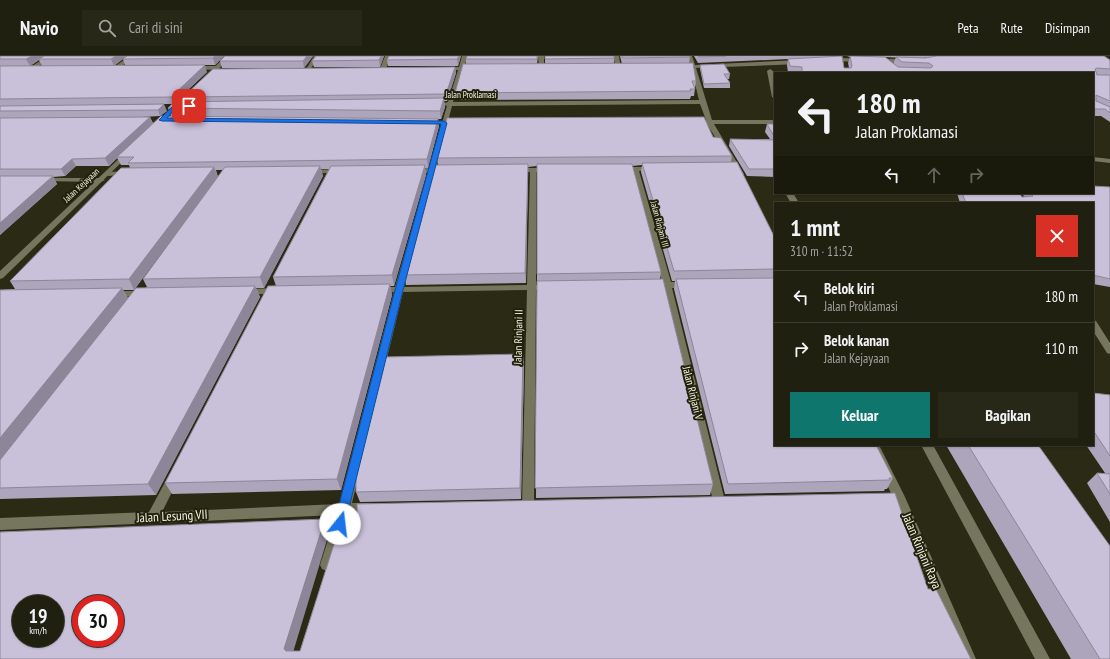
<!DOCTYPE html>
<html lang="id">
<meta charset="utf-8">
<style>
:root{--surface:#202010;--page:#282819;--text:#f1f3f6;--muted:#a2a39f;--line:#3d3e30;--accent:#0f766e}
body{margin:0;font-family:"PT Sans Narrow",sans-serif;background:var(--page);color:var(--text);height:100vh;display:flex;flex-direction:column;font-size:15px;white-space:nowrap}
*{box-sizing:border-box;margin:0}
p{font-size:13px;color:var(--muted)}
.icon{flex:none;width:22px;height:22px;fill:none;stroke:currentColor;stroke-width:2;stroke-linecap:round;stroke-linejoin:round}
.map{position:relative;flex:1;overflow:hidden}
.panel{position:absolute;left:774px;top:146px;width:320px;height:244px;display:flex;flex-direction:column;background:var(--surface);border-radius:0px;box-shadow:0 1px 3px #0004,0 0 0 1px var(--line)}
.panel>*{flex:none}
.top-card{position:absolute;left:774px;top:16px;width:320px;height:122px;border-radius:0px;box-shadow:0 1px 3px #0004,0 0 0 1px var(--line);background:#202010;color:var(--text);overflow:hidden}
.speed{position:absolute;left:12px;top:539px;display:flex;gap:8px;font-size:20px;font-weight:700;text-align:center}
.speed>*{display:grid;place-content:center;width:52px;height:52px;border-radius:50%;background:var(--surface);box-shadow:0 1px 3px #0004,0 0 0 1px var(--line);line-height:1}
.speed small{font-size:10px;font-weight:400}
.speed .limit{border:6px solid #d22;background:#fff;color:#111}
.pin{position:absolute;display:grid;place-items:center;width:34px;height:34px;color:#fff;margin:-17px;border-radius:8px;box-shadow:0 2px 6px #0006}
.me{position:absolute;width:44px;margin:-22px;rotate:16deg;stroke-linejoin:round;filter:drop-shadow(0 0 3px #0008)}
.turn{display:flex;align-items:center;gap:14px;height:84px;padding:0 16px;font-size:18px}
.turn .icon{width:52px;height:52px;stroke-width:2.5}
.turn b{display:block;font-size:28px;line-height:34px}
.lanes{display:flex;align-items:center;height:38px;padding:0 16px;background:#0003;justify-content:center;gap:20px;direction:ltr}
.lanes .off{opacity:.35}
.round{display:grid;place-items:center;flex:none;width:42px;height:42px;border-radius:0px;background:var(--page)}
.headline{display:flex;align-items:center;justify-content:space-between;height:68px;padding:0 16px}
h1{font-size:24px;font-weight:700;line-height:30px}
.action{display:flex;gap:8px;margin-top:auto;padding:8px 16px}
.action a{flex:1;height:46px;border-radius:0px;background:var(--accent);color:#fff;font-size:16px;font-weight:700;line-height:46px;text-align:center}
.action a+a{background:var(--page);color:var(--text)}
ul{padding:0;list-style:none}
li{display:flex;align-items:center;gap:12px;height:52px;padding:0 16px;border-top:1px solid var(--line)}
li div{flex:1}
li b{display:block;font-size:15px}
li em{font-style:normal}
header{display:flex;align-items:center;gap:24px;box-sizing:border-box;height:56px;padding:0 20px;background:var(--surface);border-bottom:1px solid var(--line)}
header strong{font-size:19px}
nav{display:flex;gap:22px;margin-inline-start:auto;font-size:14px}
.search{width:280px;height:36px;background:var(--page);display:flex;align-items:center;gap:10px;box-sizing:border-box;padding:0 14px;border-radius:0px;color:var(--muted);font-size:15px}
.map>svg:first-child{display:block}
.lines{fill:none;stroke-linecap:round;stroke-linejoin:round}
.street{fill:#76755d;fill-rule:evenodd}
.secondary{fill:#76755d;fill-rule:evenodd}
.wall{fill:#ada5bb;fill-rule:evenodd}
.shaded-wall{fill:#8d8698}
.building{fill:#c9c0d9;stroke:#8d8698;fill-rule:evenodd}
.route{fill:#1a73e8;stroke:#114b97}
.labels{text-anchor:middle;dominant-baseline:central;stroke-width:4;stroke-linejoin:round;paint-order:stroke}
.far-street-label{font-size:9px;fill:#f4f4e6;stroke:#22210b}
.street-label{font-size:11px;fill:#f4f4e6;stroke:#22210b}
.near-street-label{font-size:13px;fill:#f4f4e6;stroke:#22210b}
</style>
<header>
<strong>Navio</strong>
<div class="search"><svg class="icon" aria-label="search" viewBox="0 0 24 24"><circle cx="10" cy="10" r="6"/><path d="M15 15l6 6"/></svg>Cari di sini</div>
<nav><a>Peta</a><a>Rute</a><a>Disimpan</a></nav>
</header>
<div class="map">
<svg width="1110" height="603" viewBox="0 0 1110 603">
<rect width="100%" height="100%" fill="#2b2a15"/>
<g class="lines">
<path class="street" d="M48,0H54L33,14H29V12Z
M129,0H135L117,14H113V12Z
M314,0H320L309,15H305Z
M385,0H391L386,13L383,15L380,13Z
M462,0H468L464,11L475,10L478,12L463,14L453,46L699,44L691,12L681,13L678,11L690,9L686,0H692L695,9L801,4L804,6L801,8L696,12L712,64H775V68H714L744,118L741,120L738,118L707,68H693L690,66L693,64H706L700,48L452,50L436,112H446L449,114L446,116H435L404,231L527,229L530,116H516L513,114L516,112H550L553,114L550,116H536V229L550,228L554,231L550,234H536L534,449L532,453L528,454L524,453L522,449L527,234L403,236L352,447H369L373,448L375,452L373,456L349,458L332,513L327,515L322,513L320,509L336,459L0,474V462L149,456L170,417L174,415L178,417L180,420L162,456L339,448L394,236L378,237L374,234L378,231H395L428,117H412L409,115L412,113L429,112L447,50L441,48L448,46L458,14L443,15L440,13L443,11H459Z
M538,0H544V13L539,12Z
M613,0H619L621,13L616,12Z
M829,2L906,3L909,5L906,7L827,5Z
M194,10H217L220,12L217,14L192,13V11Z
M770,13L773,15L775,27V43L772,41L767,15Z
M1093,101L1110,103V107L1093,105Z
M654,111L656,112V114L639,115L671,226H688L692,229L688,232H672L725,445L723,449L719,450L715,449L713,445L663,232H652L648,229L652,226H662L632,115H620L617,113L620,111Z
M342,113L344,114V116L308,118L305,116L308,114Z
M130,115L132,116V118L108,120L105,118L108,116Z
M42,122H101L105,124L101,126L40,125L38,124Z
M785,137H793L799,147H791Z
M278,232L282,235L281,237L244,239L240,236L244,233Z
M112,235H144L148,238L144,241L109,240L108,238Z
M1093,264L1096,265L1110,287V298L1107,297L1093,275Z
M867,389H879L905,441L976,603H961L893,441Z
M921,389H933L1050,603H1035Z"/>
<path class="secondary" d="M226,0H232L208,23H204V21Z
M191,33L196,34L159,70H155V68Z
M126,96L131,97L3,222L0,223V215Z"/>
</g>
<path class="wall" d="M0,0H224L215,9H125L123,3L125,1L114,10H42L39,4L30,10H0Z
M313,0L304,12H222L220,5Z
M384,0L380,11H314L312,5Z
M389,0H461L458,10H388L387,4Z
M538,0L537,8H545V0L614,2V8H622L620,0H689L690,1L689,7L696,25L694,40H691L690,43L456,44L455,37L466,8V3Z
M694,0H842L844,12H849L848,7L850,1L847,0H1001L1110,4V66L1101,60H1093V17H788L787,9L788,3L698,7ZM880,1L922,2L933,1L925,2L896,1L893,8Z
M700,9L730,18L729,23H727L730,27V32H704L700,13Z
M0,10L207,16L175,46H185L183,41L455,11L456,17L447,45H444L445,51L441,63H438L439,70L428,112H425L426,119L394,230H390L392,239L341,434L172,438L165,427L276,230L273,221L329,113H321L323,120L264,232H256L260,241L156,439L0,443V234L15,233L10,225L130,112L129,109H121L117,102L109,110H76L65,120L53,121L57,128L0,179ZM107,48H173L168,52L171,60L153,67L150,61H143L160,60L167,55ZM216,114H223L143,223L147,231L128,242L123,234H134L218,121Z
M767,68H775V121L747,120L729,90L730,83H770L765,76Z
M713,81L732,100L731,106L775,182V389L893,422L887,433H885L884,435L725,438L674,233L675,225H672L641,116L642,109L632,110L661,216L660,223L713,428L710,439L536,442L537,225V110L528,111L526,227L406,229L404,219L438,109L437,102Z
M1110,131V231L1093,228V147H960L957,137H1019L1022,141H1025L1021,137H1093Z
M523,298L524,309L521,443L360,446L356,436V431L353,423Z
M1093,337L1110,339V466L1087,427L1097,417H1105L1086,389H1093Z
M946,389H1038L1110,603H1071Z"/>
<path class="shaded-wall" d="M32,0H45L30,10L26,3Z
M116,0H127L114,10L111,3Z
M215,0H224L215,9L213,2Z
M307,0H313L304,12L303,5Z
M381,0H384L380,11L379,4Z
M459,0H461L458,10L457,3Z
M205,9L207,16L173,48L171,41Z
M455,11L456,17L447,45L446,38Z
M444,42L445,51L441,63L440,55Z
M164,48L167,55L160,60L158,54Z
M150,61L153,68L109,110L105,102Z
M438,63L439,70L428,112L427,103Z
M72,103L76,110L65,120L61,113Z
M528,108V118L526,227L525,217Z
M425,109L426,119L394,230L392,219Z
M320,110L323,120L264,232L260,221Z
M214,111L218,121L134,234L129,223Z
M53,120L57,128L0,179V167Z
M390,228L392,239L341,434L337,423Z
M255,230L260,241L156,439L148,428Z
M122,232L128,243L0,407V382Z
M523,298L524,309L521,443L520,432Z
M325,463L330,474L291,603L284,593Z"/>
<path class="building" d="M0,0H32L26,3H0Z
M44,0H116L111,3H39Z
M127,0H215L213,2L123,3Z
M225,0H307L303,5H220Z
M316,0H381L379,4L312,5Z
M389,0H459L457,3L387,4Z
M467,0H537V3H466Z
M545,0H614V2L545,3Z
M622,0H689L690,1L623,2Z
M698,0H726L699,1Z
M842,0L844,12H851L852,10L850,0L885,1L898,11L931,12L933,10L929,7L902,6L896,1L925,2L937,0H1104L1110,4V13L1097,12L1095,13L1097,19H1110V45L1096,39V45L1110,51V57L1105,53H1093V17H802V11L790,10L788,3Z
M693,7L696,25H692L695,33H690L691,35L455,37L463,8Z
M724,8L730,18H724L730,27L704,28L700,9Z
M205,9L171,41L0,43V10Z
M455,11L446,38L183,41L213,13Z
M444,42L440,55L168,52L174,46Z
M164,48L158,54L0,55V50Z
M161,60L438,63L427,103L128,107L134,101H117Z
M150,61L105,102L72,103L61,113H0V62Z
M704,61L713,81L721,82L732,100L437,102L447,62Z
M767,68H775V82Z
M730,83L775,84V113H749Z
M737,106L775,182V213L674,215L642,107Z
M528,108L525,217L404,219L435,109Z
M537,108H632L661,216L537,218Z
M425,109L392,219L273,221L331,110Z
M320,110L260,221L143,223L225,111Z
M214,111L129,223L10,225L121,112Z
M0,120H53L0,167Z
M1093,130L1110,131V223L1093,219V147H966L962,137H1019L1022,141L1033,140L1030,137H1093Z
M775,222V389H876L893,422H889L890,424L728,428L676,223Z
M663,223L713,428L535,432L537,225Z
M390,228L337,423L165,427L268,230Z
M255,230L148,428L0,432V404L136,232Z
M122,232L0,382V234Z
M523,298L520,432L356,436V423H353L384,301Z
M1093,337L1110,339V400L1093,374Z
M968,389H1038L1110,490V603H1100Z
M1097,417L1110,418V438Z
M895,437L928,533H936L971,603H0V476L325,463L284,593L286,595H300L342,463L357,462V448ZM21,548H55V582H21ZM81,548H115V582H81Z"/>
<path class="route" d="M189,49L191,51L176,52L167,62L444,65L447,67L403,234L345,468L344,471L340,473L335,471L334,468L395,234L441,68L162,65L159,64L173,50Z"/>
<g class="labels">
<g class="far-street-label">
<text x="471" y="38">Jalan Proklamasi</text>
<text transform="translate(81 129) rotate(-43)">Jalan Kejayaan</text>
<text transform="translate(660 168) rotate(75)">Jalan Rinjani III</text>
</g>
<g class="street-label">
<text transform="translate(518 281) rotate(-89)">Jalan Rinjani II</text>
<text transform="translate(693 337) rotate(76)">Jalan Rinjani V</text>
</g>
<g class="near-street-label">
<text transform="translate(172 460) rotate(-3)">Jalan Lesung VII</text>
<text transform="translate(922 495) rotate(67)">Jalan Rinjani Raya</text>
</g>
</g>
</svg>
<div class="speed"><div>19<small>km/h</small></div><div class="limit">30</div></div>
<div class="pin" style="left:189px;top:50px;background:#d93025"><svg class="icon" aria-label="arrive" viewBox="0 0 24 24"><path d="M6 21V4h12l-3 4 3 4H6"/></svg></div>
<svg class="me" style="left:340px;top:468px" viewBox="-20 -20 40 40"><circle r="19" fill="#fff"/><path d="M0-13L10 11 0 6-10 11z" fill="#1a73e8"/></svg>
<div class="top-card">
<div class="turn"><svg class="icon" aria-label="left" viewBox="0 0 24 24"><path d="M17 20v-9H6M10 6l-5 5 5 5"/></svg><div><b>180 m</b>Jalan Proklamasi</div></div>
<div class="lanes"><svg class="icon" aria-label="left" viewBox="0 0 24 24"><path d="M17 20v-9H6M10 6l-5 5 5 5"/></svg><svg class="icon off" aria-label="ahead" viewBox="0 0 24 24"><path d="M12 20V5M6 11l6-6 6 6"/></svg><svg class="icon off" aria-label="right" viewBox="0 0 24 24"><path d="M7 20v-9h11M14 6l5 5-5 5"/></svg></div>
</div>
<section class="panel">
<div class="headline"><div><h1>1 mnt</h1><p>310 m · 11:52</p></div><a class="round" style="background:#d93025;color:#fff"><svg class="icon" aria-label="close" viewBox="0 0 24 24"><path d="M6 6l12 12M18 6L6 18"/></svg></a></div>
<ul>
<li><svg class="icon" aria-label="left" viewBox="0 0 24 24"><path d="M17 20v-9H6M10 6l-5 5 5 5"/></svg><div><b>Belok kiri</b><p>Jalan Proklamasi</p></div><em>180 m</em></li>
<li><svg class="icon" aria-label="right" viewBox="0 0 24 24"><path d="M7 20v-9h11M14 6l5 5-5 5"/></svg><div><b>Belok kanan</b><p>Jalan Kejayaan</p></div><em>110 m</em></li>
</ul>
<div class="action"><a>Keluar</a><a>Bagikan</a></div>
</section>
</div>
